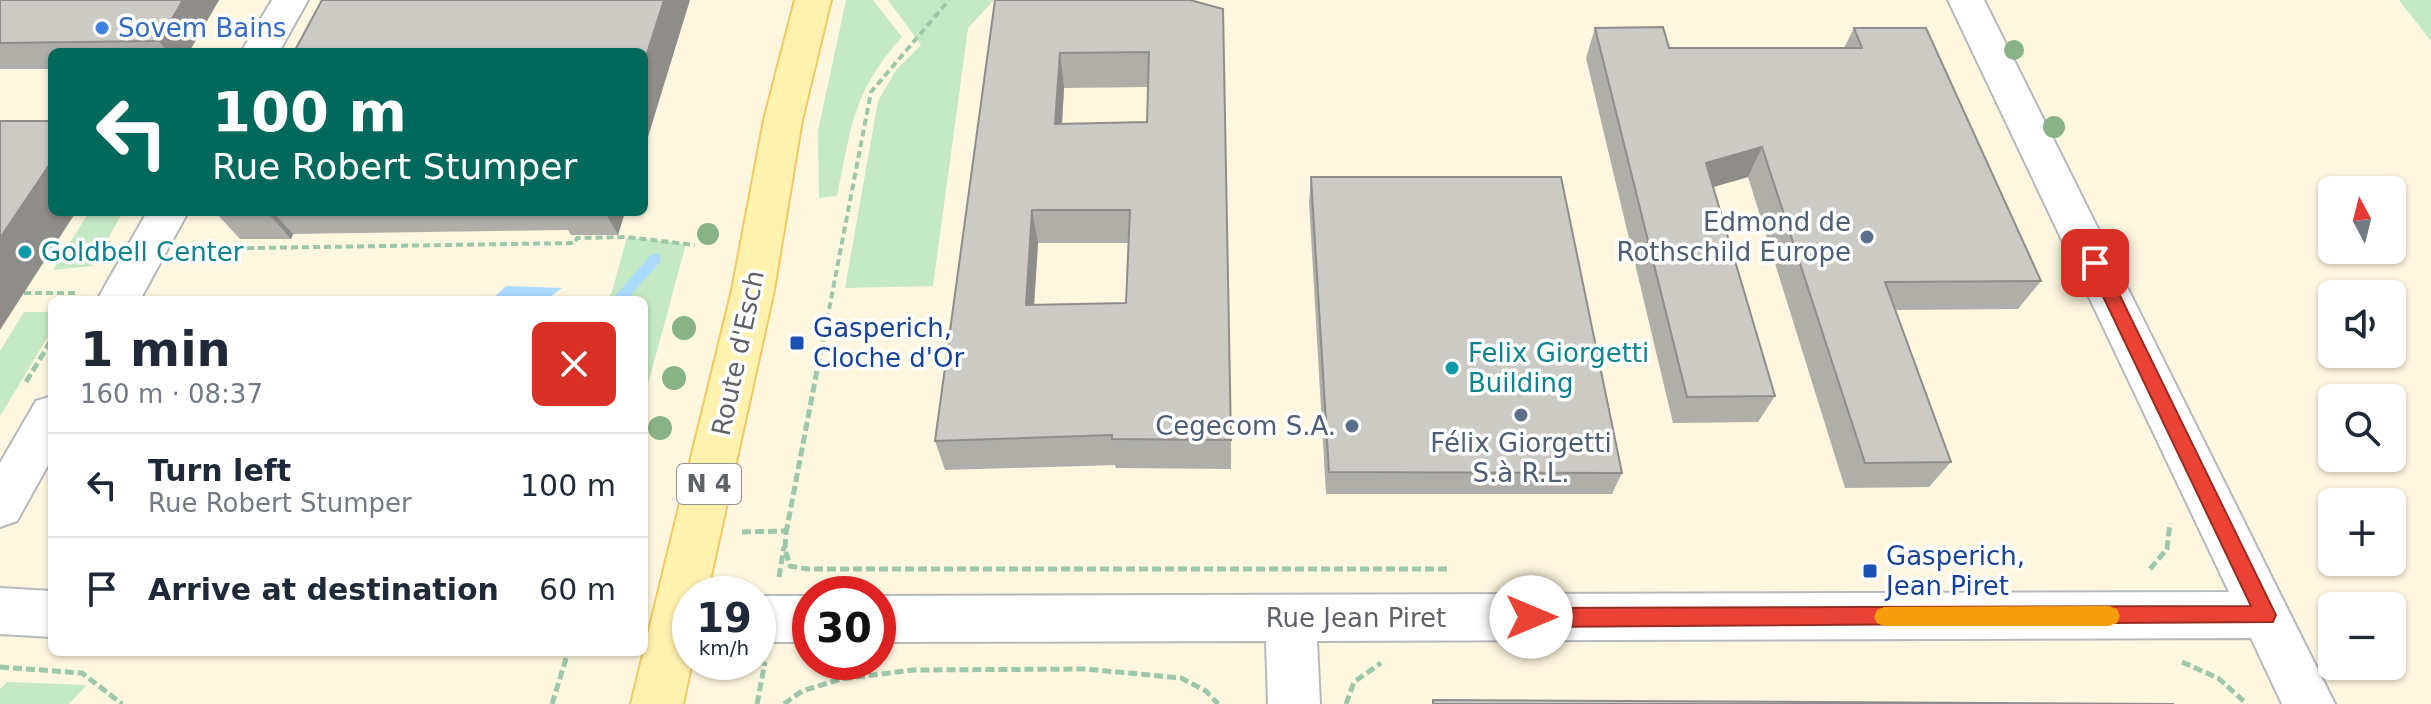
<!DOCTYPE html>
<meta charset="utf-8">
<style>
:root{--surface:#fff;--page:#f6f6f7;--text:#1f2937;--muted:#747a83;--line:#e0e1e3}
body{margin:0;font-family:"DejaVu Sans",sans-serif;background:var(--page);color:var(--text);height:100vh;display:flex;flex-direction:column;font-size:30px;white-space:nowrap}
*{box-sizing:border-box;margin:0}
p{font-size:26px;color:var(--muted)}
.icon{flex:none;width:44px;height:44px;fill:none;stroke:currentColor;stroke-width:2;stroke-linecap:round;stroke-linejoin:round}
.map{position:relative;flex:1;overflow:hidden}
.details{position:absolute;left:48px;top:296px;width:600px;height:360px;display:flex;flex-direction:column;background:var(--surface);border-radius:12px;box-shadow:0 2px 6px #0004}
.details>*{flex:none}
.top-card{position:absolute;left:48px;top:48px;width:600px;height:168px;border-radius:12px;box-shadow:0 2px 6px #0004;background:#00695c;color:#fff;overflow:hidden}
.needle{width:52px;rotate:353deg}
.controls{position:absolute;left:2318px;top:176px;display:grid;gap:16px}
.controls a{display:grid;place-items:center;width:88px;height:88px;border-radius:12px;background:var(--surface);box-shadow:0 2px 6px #0004;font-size:40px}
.speed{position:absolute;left:672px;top:576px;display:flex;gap:16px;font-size:40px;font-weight:700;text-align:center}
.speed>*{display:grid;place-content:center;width:104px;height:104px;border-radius:50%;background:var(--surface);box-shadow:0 2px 6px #0004;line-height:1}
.speed small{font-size:20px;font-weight:400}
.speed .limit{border:12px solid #d22;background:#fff;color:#111}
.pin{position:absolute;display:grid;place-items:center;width:68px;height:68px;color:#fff;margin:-34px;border-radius:16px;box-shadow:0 4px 12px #0006}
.me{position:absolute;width:88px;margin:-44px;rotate:90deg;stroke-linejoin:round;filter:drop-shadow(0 0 6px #0008)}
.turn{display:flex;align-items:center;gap:28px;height:168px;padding:0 32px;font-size:36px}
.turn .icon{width:104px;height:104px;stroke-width:2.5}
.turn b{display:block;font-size:56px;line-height:68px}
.round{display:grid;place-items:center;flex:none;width:84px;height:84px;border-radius:12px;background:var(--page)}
.overview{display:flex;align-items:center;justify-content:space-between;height:136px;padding:0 32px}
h1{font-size:48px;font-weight:700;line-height:60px}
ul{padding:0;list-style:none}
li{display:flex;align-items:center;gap:24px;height:104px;padding:0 32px;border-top:2px solid var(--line)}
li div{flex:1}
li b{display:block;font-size:30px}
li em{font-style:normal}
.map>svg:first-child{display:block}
.commercial{fill:#fef7e0;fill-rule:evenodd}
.green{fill:#c5e8c5}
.water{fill:#aadaff}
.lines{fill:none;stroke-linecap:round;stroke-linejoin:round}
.stream{stroke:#aadaff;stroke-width:11}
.street-casing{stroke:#b5b8bc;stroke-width:4}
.primary-casing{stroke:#f2c960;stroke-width:4}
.path-far1{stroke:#9cc7a9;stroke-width:4;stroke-dasharray:7 4;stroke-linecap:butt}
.path{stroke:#9cc7a9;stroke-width:5;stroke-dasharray:9 4;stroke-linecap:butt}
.street{fill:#fff;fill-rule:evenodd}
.primary{fill:#fff2af;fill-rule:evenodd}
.tree{fill:#89b387}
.wall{fill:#afaea9;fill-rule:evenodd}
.shaded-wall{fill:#8f8d8a}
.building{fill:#cccac5;stroke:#8f8d8a;stroke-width:2;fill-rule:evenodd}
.route{fill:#ea4335;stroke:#982c22;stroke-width:2}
.slow{fill:#f59e0b}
.shop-dot{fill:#3f7fe0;stroke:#fff;stroke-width:3}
.service-dot{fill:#5c6f8a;stroke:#fff;stroke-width:3}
.culture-dot{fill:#0f9aa8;stroke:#fff;stroke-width:3}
.transit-dot{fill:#1a4fb4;stroke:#fff;stroke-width:3}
.labels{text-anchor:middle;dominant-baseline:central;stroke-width:7;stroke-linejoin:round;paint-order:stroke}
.shield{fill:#fff;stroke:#8f9295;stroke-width:2}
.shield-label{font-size:24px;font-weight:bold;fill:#5f6368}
.shop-label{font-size:26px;fill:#366cbe;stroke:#fff;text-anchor:start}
.service-label{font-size:26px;fill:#4e5e75;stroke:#fff;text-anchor:end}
.culture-label{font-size:26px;fill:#0d838f;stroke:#fff;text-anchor:start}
.transit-label{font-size:26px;fill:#164399;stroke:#fff;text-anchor:start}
.street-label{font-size:26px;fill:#5f6368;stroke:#fff}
</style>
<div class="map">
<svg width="2431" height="704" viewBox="0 0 2431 704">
<rect width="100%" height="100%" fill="#f1efe8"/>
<path class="commercial" d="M0,0H2399L2431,41V704H0ZM52,52H644V212H52ZM2332,190H2392V250H2332ZM2332,294H2392V354H2332ZM52,300H644V652H52ZM2332,398H2392V458H2332ZM2332,502H2392V562H2332ZM690,594H758V662H690ZM810,594H878V662H810ZM2332,606H2392V666H2332Z"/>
<path class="green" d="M846,0H873L902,37C852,93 852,126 837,196L819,198L818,131Z
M888,0H994L968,28L933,286L845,288L878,101L896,70L921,45Z
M2399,0H2431V41Z
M89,212H123L92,266L53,270Z
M627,237L686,244L644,399V300H597L611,295Z
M24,312H52V330L0,416V351Z
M7,682L87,685L69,704H0V689Z"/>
<path class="water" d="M506,286L562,288L546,300H491Z"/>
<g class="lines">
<path class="stream" d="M619,300L655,259"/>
<g class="street-casing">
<path id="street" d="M272,0H308L279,52H241Z
M1948,0H1984L2335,704H2282L2251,638L1317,641L1320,704H1268L1266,641L878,642V596L2229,592Z
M147,212H188L140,300H97Z
M52,396V458L17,521L0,527V463L36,401Z
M0,588L52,591V637L0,634Z
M758,596H810V642H758Z"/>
</g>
<g class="primary-casing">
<path id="primary" d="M795,0H831L802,120L774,290L707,594H690L692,662L683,704H631L732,290L764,120Z"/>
</g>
<path class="path-far1" d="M192,249L575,243L577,238L627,237L695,245
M24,293H79
M827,320L871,92L949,0"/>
<path class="path" d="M26,382L52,339
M742,532L786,531L785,549L790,566L808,569H1448
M786,533L827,318
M2150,569L2167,549L2170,523
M779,577L784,547
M2182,662L2218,678L2247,704
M0,667L82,673L122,704
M552,704L568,652
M757,704L765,662
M784,704L802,691L841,679L913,670L1086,669L1181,678L1206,691L1218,704
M1346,704L1354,682L1381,663"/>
<use href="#street" class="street"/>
<use href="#primary" class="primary"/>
</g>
<g class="tree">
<circle cx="2014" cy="50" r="10"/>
<circle cx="2054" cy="127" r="11"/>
<circle cx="708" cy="234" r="11"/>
<circle cx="684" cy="328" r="12"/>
<circle cx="674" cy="378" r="12"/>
<circle cx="660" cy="428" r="12"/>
</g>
<path class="wall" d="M0,0H219L189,52H52V69H0Z
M995,0L1223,9L1231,440V469L1116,468L1115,465L945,470L935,441ZM1148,87L1147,122L1062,124L1064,88ZM1038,243H1128L1126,303L1034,305Z
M1595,28L1669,48H1844L1854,28L2041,281L2018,309L1895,310L1951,462L1929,487L1845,488L1748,177L1713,187L1775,396L1758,422L1673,423L1586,58Z
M1311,177L1622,473L1612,494H1326L1309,202Z
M215,212H625L618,235H571L568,230L293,234L291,239H240Z"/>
<path class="shaded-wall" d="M183,0H219L189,52H168L159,41Z
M664,0H690L644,150V63Z
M1060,53L1064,88L1060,158L1055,124Z
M1762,147L1748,177L1693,193L1706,163Z
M52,161V212H76L0,330V238Z
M1032,210L1038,243L1032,337L1026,305Z
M267,212H273L293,234L291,239Z
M605,212H625L618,235Z"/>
<path class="building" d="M0,0H183L159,41L0,43Z
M322,0H664L644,63V52H294Z
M995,0H1190L1223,9L1231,440L1112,439V435L935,441ZM1149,52L1147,122L1055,124L1060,53ZM1032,210H1130L1126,303L1026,305Z
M1663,27L1669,48H1862L1854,28H1926L2041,281L1885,282L1951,462L1865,463L1762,147L1706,163L1775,396L1687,397L1595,28Z
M0,121H52V161L0,238Z
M1311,177H1561L1622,473L1329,472Z
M1433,700L2174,704H1433Z"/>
<path class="route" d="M2095,256L2104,263L2273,609L2276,615L2273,622L1531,627L1523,624L1520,617L1523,610L1531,608L2251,606L2087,263Z"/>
<path class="slow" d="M2109,606L2117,609L2120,616L2117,623L2109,626H1884L1877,623L1874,617L1877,610L1884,607Z"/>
<circle class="shop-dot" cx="102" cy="28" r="8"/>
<g class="service-dot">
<circle cx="1867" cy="237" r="8"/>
<circle cx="1521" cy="415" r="8"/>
<circle cx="1352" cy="426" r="8"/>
</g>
<g class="culture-dot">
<circle cx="25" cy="252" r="8"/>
<circle cx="1452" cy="368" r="8"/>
</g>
<g class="transit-dot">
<rect x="789" y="335" width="16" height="16" rx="4"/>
<rect x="1862" y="563" width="16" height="16" rx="4"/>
</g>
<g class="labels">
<rect class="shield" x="677" y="464" width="64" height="40" rx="6"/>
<g class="shield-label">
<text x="709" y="484">N 4</text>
</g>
<g class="shop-label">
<text x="118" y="28">Sovem Bains</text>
</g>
<g class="service-label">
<text x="1851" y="222">Edmond de<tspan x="1851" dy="30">Rothschild Europe</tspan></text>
<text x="1336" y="426">Cegecom S.A.</text>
<text x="1521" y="443" text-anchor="middle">Félix Giorgetti<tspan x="1521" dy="30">S.à R.L.</tspan></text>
</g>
<g class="culture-label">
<text x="41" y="252">Goldbell Center</text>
<text x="1468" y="353">Felix Giorgetti<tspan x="1468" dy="30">Building</tspan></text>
</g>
<g class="transit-label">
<text x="813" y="328">Gasperich,<tspan x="813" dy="30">Cloche d'Or</tspan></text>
<text x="1886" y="556">Gasperich,<tspan x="1886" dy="30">Jean Piret</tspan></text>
</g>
<g class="street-label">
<text transform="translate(738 353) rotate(-78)">Route d'Esch</text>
<text x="1356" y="618">Rue Jean Piret</text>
</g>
</g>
</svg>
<div class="controls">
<a><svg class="needle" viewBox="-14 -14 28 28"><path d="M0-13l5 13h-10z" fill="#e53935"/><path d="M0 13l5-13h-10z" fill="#747a83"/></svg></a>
<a><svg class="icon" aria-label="sound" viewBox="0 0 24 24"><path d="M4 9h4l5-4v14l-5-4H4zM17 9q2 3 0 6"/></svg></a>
<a><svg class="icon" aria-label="search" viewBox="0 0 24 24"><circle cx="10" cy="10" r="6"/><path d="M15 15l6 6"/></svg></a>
<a>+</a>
<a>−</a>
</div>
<div class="speed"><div>19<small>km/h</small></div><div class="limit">30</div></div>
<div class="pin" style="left:2095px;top:263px;background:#d93025"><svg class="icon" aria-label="arrive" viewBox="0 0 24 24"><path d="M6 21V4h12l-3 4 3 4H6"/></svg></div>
<svg class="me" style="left:1531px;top:617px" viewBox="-20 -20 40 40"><circle r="19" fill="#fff"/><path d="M0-13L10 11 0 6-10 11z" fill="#ea4335"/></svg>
<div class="top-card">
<div class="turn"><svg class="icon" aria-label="left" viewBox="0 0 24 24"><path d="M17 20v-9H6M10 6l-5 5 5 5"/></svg><div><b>100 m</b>Rue Robert Stumper</div></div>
</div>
<section class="details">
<div class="overview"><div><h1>1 min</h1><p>160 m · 08:37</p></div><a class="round" style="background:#d93025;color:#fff"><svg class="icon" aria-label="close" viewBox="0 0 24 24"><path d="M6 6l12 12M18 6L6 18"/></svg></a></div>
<ul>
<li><svg class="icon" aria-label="left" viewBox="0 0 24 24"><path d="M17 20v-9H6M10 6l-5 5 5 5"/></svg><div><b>Turn left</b><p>Rue Robert Stumper</p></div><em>100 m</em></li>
<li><svg class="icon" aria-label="arrive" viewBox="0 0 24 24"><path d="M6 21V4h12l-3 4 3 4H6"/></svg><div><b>Arrive at destination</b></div><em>60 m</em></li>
</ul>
</section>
</div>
